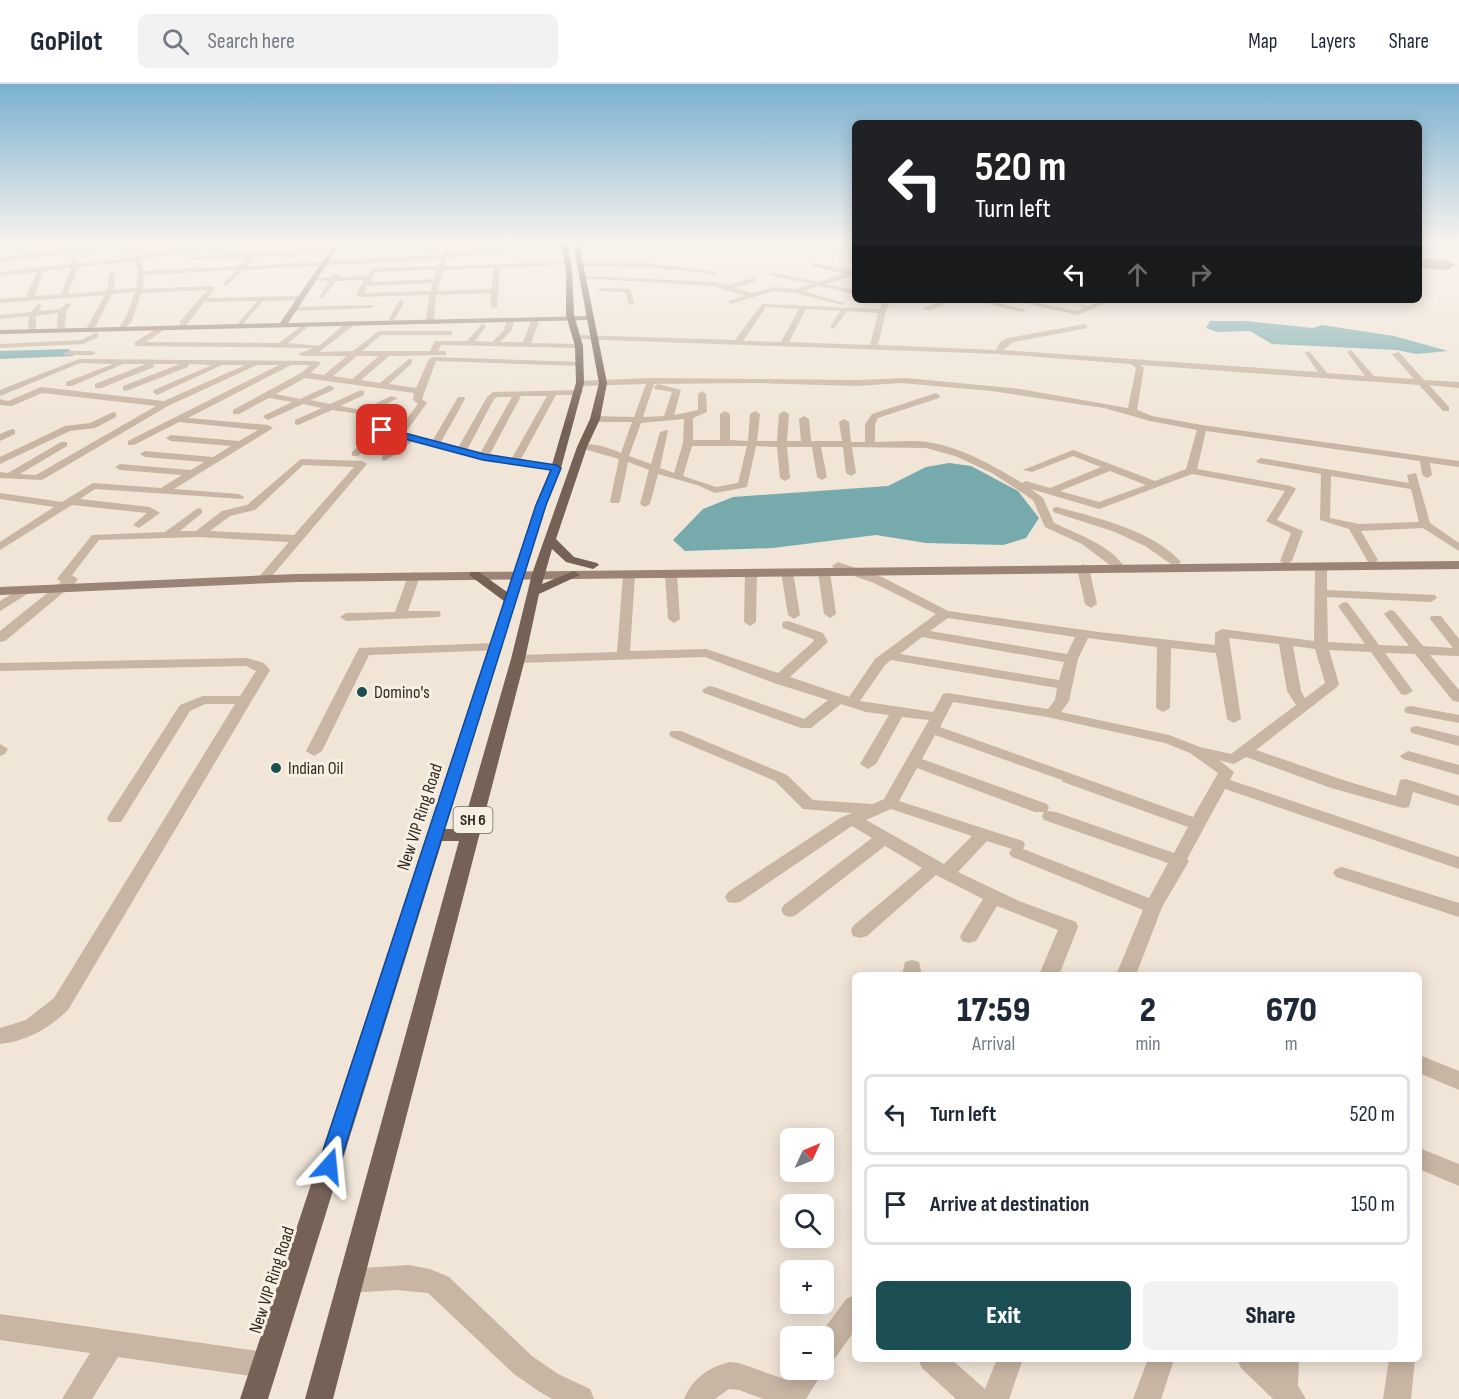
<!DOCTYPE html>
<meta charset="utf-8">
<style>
:root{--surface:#fff;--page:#f2f2f3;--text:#1f2937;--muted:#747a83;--line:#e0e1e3;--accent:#1b4f54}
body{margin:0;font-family:"Sofia Sans Condensed",sans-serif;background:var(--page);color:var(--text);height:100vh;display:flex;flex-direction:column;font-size:22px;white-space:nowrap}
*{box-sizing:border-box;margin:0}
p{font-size:20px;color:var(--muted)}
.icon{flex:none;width:33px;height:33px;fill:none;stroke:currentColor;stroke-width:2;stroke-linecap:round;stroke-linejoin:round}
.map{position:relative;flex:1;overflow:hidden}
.side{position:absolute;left:852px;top:888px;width:570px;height:390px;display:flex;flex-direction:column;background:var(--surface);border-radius:9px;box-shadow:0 3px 15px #0003}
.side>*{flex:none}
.guide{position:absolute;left:852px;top:36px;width:570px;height:183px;border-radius:9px;box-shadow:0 3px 15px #0003;background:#202124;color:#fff;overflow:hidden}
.needle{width:39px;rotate:46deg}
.buttons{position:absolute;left:780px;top:1044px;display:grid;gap:12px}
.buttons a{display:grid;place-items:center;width:54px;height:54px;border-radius:9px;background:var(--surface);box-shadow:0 3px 15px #0003;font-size:30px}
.pin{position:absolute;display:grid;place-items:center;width:51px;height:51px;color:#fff;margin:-26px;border-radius:12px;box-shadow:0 3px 9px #0006}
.me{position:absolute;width:66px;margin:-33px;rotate:18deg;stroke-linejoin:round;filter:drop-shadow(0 0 4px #0008)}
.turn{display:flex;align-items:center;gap:21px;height:126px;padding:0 24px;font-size:27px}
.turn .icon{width:78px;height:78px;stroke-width:2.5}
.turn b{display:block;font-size:42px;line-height:51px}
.lanes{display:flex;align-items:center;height:57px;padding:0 24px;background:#0003;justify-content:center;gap:30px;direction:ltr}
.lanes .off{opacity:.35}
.eta{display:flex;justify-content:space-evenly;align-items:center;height:102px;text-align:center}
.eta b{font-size:36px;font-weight:800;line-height:42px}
.action{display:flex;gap:12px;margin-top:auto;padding:12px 24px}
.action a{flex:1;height:69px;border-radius:9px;background:var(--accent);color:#fff;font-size:24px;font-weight:800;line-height:69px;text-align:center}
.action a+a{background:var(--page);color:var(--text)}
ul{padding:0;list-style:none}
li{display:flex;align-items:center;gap:18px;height:81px;margin:0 12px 9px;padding:0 12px;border:3px solid var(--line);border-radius:9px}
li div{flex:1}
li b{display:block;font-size:22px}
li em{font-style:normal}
header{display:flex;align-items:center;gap:36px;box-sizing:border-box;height:84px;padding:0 30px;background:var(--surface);border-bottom:2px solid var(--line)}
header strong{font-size:28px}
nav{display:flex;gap:33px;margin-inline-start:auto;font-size:21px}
.search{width:420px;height:54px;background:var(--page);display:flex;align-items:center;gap:15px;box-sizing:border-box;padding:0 21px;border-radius:9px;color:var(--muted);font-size:22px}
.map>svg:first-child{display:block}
.water{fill:#76aaad}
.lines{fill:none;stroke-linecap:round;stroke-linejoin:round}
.river{fill:#76aaad;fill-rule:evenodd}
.taxiway{fill:#92887e;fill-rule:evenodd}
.street{fill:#c8b5a3;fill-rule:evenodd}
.secondary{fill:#9b8475;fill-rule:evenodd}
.primary{fill:#756156;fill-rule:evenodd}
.route{fill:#1a73e8;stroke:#114b97;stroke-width:1.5}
.poi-dot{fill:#1b4f54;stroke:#f8efe3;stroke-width:2}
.labels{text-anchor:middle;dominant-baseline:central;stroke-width:6;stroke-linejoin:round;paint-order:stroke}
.shield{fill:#f8efe3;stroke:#6e655e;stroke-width:1.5}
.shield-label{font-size:16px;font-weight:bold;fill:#332a25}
.poi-label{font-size:18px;fill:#332a25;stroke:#f8efe3;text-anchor:start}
.street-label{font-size:18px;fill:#332a25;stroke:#f8efe3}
</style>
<header>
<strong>GoPilot</strong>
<div class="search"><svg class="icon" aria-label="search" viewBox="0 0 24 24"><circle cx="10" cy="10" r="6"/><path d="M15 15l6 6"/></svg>Search here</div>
<nav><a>Map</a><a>Layers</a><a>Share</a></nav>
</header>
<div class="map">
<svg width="1459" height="1315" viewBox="0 0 1459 1315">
<rect width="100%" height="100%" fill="#f0e5d7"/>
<path class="water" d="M1210,237H1246L1313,244L1322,241L1394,252L1448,267L1416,270L1397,266L1272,260L1250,247L1217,248L1206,244Z
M949,379L971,382L1018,407L1039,434L1026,454L1003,461L926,459L876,451L773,464L685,467L673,456L703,425L733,413L888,402L926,383Z"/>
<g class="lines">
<path class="river" d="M68,265L75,269L73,272L0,275V267Z"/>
<path class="taxiway" d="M1419,174L1447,176L1455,181L1447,186L1419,184Z"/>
<path class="street" d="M14,159H30L0,165V161Z
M112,159H123L128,162L165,159L132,165L138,172L227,159H243L141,175L144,187L239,182L247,173L191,175L188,173L251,169L258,159L266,160L258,169L332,167L335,169L254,173L247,182L440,171H442L446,159H452L448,170L533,159H550L447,174L445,182L569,178L572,180L500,184L497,224L491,223V209L436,211L434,237L430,239L426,237L429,211L359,213L356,211L364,196L336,197L322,215L319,213L329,197L308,196L332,193L337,189L340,191L339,193L366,192L373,184L438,182L441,175L243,186L226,202L223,200L236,186L144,191L143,205L212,202L215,204L208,214L300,212L303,214L300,216L263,217L242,241L238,239L257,217L204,218L186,242H180V238L207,206L141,209L132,237L122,247L118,245L126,233L135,208L112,210L95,243L91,245L87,243L105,211L0,219V215L26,213L37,188L0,192V188L72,180L71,174L74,172L77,174L78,180L133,174L119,162L0,178V174ZM135,177L138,185L136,204L114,206L115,190L112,188L109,190L107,207L68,210L78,183ZM71,184L61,210L34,212L44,187ZM494,184L491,205L437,207L444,186ZM437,186L434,195L370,198L375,188ZM433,199L430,207L364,209L367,202Z
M356,159H362L358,162Z
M384,159L381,162L378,160V159Z
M400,159H406V160L403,162Z
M581,179H646L717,188L714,190L646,183L579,182Z
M813,179L855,187V191L826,200L855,206V210L819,202L803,207L845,219L842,221L796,209L774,207L730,220L728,217L745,212L714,202L580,194L583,192L715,198L726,201L754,194L756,197L733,204L752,209L774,203L796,205L811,200L769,191L771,188L818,198L844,190L811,182Z
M600,204L630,205L634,220L629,221L625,208L598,207Z
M401,216L404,218L395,235L388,237L398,218Z
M882,216L890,217L886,227L878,261L996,266L1000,258L1008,254L1085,240L1088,244L1013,258L1003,266L1318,288L1305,269L1309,267L1327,289L1365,292L1347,268L1351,266L1374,292L1414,295L1392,270L1399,268L1424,296L1459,298V304L1429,301L1449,323V327H1443L1419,301L1141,281L1144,284L1137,326L1152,332L1202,341L1459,377V383L1430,379L1432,391L1427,394L1422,391L1420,377L1206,347L1197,385L1291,402L1296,405L1277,436L1303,447L1292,477L1286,481L1280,477L1291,449L1266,437L1285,407L1192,390L1099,425L1031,405L1043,414L1054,439C1077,450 1111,461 1125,484L1119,488L1082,460L1045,443L1033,416L992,389L955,372L926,364L852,363L856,389L851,392L846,389L843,363H821L827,393L822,396L817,393L812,363H787L790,394L785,397L780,394L777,363L756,362L747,403L715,409L697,401L658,390L650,420L645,423L640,420L649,386L628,378L620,417L619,419H611L610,417L619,375L577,363C588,356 609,364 621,369L632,338H595L590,335L595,332L634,333L646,300L580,302L577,301V297L651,294L857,296L907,294L1020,305L1128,324L1136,284L1131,280L998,270L577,255L573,253L577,251L735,256L762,220L880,225L883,218ZM766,223L799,225L781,258L743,257ZM806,225L840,227L830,243L834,245L847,227L878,229L870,261L789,258ZM753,299L857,302L901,299L992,307L1104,324L1150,337L1197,346L1186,385L1155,397L1073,366L1023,386L1032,388L1073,372L1101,383L1050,404L1026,397L1022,399C993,381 960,363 927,358C910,356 892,358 875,358V340L878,334L939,314L940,312L936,309L872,330L865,340V358H851L849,338L844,335L839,338L842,357H811L809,335L804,332L799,335L801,357H787L789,330L784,327L779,330L777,357H757L760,330L755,327L750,330L748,357L730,356V330L725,327L720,330V356H693V334L707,328L706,310L702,307L698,310V326L674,331L681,306L658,300L654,303L655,305L672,308L664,332L643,333L654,300ZM684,335L683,359L674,389L660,384L668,346L660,348L651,380L629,372L641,339ZM692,362H747L738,399L716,403L683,392ZM1110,387L1146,401L1099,418L1060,407Z
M944,216H953L929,227L922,225Z
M972,216H985L1026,226L1022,228Z
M1010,216H1023L1077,227L1083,224L1080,223V221L1089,222L1103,216L1110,217L1078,231Z
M67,219L71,221L66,227L65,243L61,245L57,243L58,229L36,232V244L32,246L28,244L29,232L0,235V231L31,228L38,220L42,222L38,227L60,225Z
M374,221L372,224L293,227L289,225L293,223Z
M511,233L515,235L511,247L500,258H523L532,235L536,233L540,235L531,259L579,260L583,262L579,264L441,261L438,267H446V271L389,272L361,296L380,299L409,275H412V279L389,300L416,304L429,275L433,273L582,278V282H579L436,277L422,315L427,319L405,349L433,356L458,313H464L465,315L441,358L458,364L487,313L493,308L582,306L583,308L579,311H556L521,375L560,382V386L483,376L413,357L385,377L382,376V372L404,354L383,350L358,372H352V368L376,346L363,338V334C374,333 385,345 397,347L418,320L413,316L414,309L305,294L276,310L300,315L330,301L334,304L333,306L311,316L330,320L361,306L364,307V311L340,322L362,326L391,312L398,314L366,331L332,326L298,341L295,340V336L322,324L303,320L268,336L263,333L265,331L292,318L269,314L239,330H233V326L301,289L310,281H291L188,334L268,341L273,344L174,405L239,410L244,413L243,415L95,405L80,415L150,423L160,429L139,444L133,441L147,429L72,421L0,466V458L54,423L0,415V409L62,418L93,399L161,404L182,391L120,386L115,383L120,380L191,386L204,378L145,373L140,370L145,367L213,373L231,362L171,357L166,354L171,351L239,357L258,346L179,338L134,361H128V357L279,281H257L168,322L42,396L0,394V388L8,389L61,358H67V362L20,390L36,391L156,322L42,309L12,322L0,321V315L8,317L41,303L164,317L245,281H222L157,311L153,308L154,306L212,281L189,280L188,283L126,307L123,306V302L180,280H154V283L101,304H95V300L146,280H123L72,302H66V298L113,280L80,279L0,312V306L79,275L317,277L321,279L311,289L324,291L347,272H302L298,270L313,264L135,262V258L161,242L164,246L146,258L279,259L304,240L307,244L288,259L319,262L348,237H354V241L319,268L353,267L379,247H452V251H381L362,267H430L435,257H467L482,240L486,242L475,257L492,258L504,246L507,235ZM357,272H379L352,295L333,292ZM521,312H547L512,374L490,370ZM498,313H512L481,368L467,366L494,315Z
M95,249H98V253L83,260L0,264V260L81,256Z
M68,267H92L96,269L92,271H65L64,269Z
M113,328L116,329V333L95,344L70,347L0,380V373L65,342L90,339Z
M12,345L15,346V350L0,357V350Z
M1261,374L1409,399L1407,391L1416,389L1430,439L1459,459V467L1423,444L1361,447L1378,476L1376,478H1368L1349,445L1320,436L1321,390L1258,379L1256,377ZM1331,392L1411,405L1419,438L1359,440L1330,434Z
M301,375L362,377L367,380L267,498L263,499L257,495L289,458L199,453L99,456L72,491L78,495L76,498L5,557L0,558V547L61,498L57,495L92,451L165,448L198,424L202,425V429L180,447H196L222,427L247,421ZM303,381L354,383L294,451L210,447L230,432L255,426Z
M1057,423C1095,433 1154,447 1181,478L1179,480H1171L1145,462L1115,448L1053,428V424Z
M838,478L882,493L948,527L1099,548L1215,561V549L1222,545L1314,557L1315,483L1321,479L1327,483V506L1435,511L1437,514L1431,518L1327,513L1328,558L1365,560L1338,522L1344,518L1348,519L1379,561L1409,562L1384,530L1390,526L1394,527L1423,562L1453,564L1430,535L1431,532H1441L1459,555V572L1430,571L1459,606V618L1453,617L1415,570L1385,569L1413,607L1406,611L1401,610L1371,568L1329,566L1339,600L1337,603L1256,666L1343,696L1396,712L1400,696L1406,695L1459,712V722L1413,708L1409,723L1403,724L1331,704L1246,673L1234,680L1219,676L1234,688L1230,696L1459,773V785L1225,705L1187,775L1189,777L1162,823L1136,891H1116L1143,826L1012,773L1009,769L1012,765L987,757L958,788L1019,817L1076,838L1078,843L1059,891H1039L1058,846L997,822L976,857L969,859L962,857L960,852L983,815L936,791L867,852L860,854L853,852L851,847L853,842L922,784L885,762L796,831L790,833L784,831L781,826L784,821L872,754L852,742L740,818L734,819L728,818L725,813L728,808L840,734L852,729L803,725L775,697L671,653L669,650L671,647H681L787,691L813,716L873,720L884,715L929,636L902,633L876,680L868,685L860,680L889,631L866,628L841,620L811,644H801L704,609L702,606L709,602L714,603L804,635L828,616L774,599L705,573L518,579L511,575L518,571L617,568L623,491L629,487L635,491L630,567L706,565L778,589L814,557L813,555L783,544L782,541L783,538L788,537L823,549L828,558L790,593L849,613L875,575L936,530L874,499L834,485L832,482ZM948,534L1075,553L1067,570L930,547ZM922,553L1064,578L1059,596L900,570ZM1088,554L1157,563L1156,624L1163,628L1170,624L1171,564L1216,569L1227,635L1234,639L1241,635L1229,554L1279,560L1287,607L1296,621L1231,670L1200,663L1169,651L1061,628L1069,617L1078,575ZM1293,562L1315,565L1325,599L1305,614L1301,607ZM891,576L1057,604L1055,616L1048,625L948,609L943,610L933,628L860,617L885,581ZM953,618L1047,633L1165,659L1190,669L1218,689L1193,733L940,643ZM935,651L1062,696L1063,698L1188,743L1174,769L1056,728L1047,727L1049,724L1047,720L922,675ZM917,684L1035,728H1044L1042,732L1044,736L1168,779L1149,814L1023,765L1025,761L1023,757L899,717ZM891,725L972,752L944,780L866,736Z
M1083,480L1089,484L1097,520L1091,524L1085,520L1077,484Z
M787,484L793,488L800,531L794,535L788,531L781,488Z
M824,484L830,488L836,530L830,534L824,530L818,488Z
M751,485L757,489L756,538L750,542L744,538L745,489Z
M671,487L677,491L680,535L674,539L668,535L665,491Z
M414,488L420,492L408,527H439L441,530L439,533L346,537L340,533L346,529L395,528L408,492Z
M25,502L29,503V509L0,527V517Z
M496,559L503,563L501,566L369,571L322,667L314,672L306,667L359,564Z
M247,574L264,579L270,586L68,926C48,945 27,957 0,960V944L26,936L54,914L235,620H205L190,627L121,738H109L107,734L178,624L180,621L203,612H240L256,587L246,582L0,587V579Z
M1411,622L1459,631V639L1406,629L1404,626L1406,623Z
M1417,642L1459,652V662L1412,649L1410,646L1412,643Z
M0,660L8,665L5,670L0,672Z
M1408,667L1459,681V691L1403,675L1400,672Z
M1342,783L1459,819V833L1336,793L1333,789L1336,785Z
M912,876L919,878L922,891H902L905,878Z
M1419,971L1459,987V1006L1419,989Z
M1419,1064L1459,1080V1102L1419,1085Z
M408,1181L430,1185L449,1193L532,1272L558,1290L590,1305L594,1315H552L540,1308L514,1290L428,1209L396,1206L349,1209L340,1206L337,1197L340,1188L349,1185Z
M855,1211V1246L833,1277L824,1281V1252H819L846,1215Z
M0,1230L265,1268L274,1272L278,1281L274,1290L265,1294L118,1273L92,1315H62L90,1269L0,1256Z
M918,1275H951L985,1305L997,1275H1023L1009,1315H956L922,1284Z
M1148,1275H1172L1173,1279L1161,1315H1133Z
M1237,1275H1269L1273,1278V1275H1299L1298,1302L1306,1315H1273L1241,1284Z
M1389,1275H1415L1411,1315H1383Z
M729,1278L739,1279L787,1296L796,1286L824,1284V1286L806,1315H763L739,1306L729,1305L715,1315H684C693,1294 708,1284 729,1278Z"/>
<path class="secondary" d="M335,159H341L288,239L589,232L593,234L589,236L0,250V246L280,239Z
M1459,477V485L296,498L0,511V503L296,490Z"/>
<path class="primary" d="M561,159H567L572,186L574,231L583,262L584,299L561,384L546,421L445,745H462L511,575L532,490L577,363L590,335L599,299L573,159H579L607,299L600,335L587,363L556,455L574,473L597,479L599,481L593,485L566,478L552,465L542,500L574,487L580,491L539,510L525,575L333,1315H305L459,757H442L268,1315H240L504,517L469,491L471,488H479L507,508L536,421L551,384L576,299L575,262L566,231V186Z"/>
</g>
<linearGradient id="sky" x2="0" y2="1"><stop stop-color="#7ab0d0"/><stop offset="0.46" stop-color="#f8f3ed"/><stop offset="1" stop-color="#f8f3ed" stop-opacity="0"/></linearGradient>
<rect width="1459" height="343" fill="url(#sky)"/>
<path class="route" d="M382,343L484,370L556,381L561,384L546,421L339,1082L336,1089L329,1092L321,1089L318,1082L536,421L551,386L483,376L379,348L378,346Z"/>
<g class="poi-dot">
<circle cx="362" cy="608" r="6"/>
<circle cx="276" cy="684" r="6"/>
</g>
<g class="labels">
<rect class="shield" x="453.5" y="723" width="39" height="26" rx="4.5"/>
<g class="shield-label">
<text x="473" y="736">SH 6</text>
</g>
<g class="poi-label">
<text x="374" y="608">Domino's</text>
<text x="288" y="684">Indian Oil</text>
</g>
<g class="street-label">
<text transform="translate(420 733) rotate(-72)">New VIP Ring Road</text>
<text transform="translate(272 1196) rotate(-72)">New VIP Ring Road</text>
</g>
</g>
</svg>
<div class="buttons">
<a><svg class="needle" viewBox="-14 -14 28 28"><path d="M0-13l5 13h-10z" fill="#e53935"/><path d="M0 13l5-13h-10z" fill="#747a83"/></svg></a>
<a><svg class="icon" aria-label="search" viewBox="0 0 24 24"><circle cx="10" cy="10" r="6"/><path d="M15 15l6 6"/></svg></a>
<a>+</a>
<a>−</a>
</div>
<div class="pin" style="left:382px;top:346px;background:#d93025"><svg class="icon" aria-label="arrive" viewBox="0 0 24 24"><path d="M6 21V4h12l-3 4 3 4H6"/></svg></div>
<svg class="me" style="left:329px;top:1082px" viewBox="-20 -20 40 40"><path d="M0-17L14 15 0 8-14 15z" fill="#1a73e8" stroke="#fff" stroke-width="4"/></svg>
<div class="guide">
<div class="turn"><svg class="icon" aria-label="left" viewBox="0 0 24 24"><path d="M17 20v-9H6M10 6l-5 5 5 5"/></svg><div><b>520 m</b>Turn left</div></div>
<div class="lanes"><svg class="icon" aria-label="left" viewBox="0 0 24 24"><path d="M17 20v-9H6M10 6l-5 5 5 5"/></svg><svg class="icon off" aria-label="ahead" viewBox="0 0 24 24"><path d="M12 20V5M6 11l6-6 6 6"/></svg><svg class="icon off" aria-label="right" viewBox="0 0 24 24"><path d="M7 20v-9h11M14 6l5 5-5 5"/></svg></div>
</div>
<section class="side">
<div class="eta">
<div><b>17:59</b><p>Arrival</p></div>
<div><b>2</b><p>min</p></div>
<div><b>670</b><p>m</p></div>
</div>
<ul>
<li><svg class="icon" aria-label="left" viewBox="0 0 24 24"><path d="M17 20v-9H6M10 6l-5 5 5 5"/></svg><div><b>Turn left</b></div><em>520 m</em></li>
<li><svg class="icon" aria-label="arrive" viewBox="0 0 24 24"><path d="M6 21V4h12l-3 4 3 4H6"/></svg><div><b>Arrive at destination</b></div><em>150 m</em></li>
</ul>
<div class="action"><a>Exit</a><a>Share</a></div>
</section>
</div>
